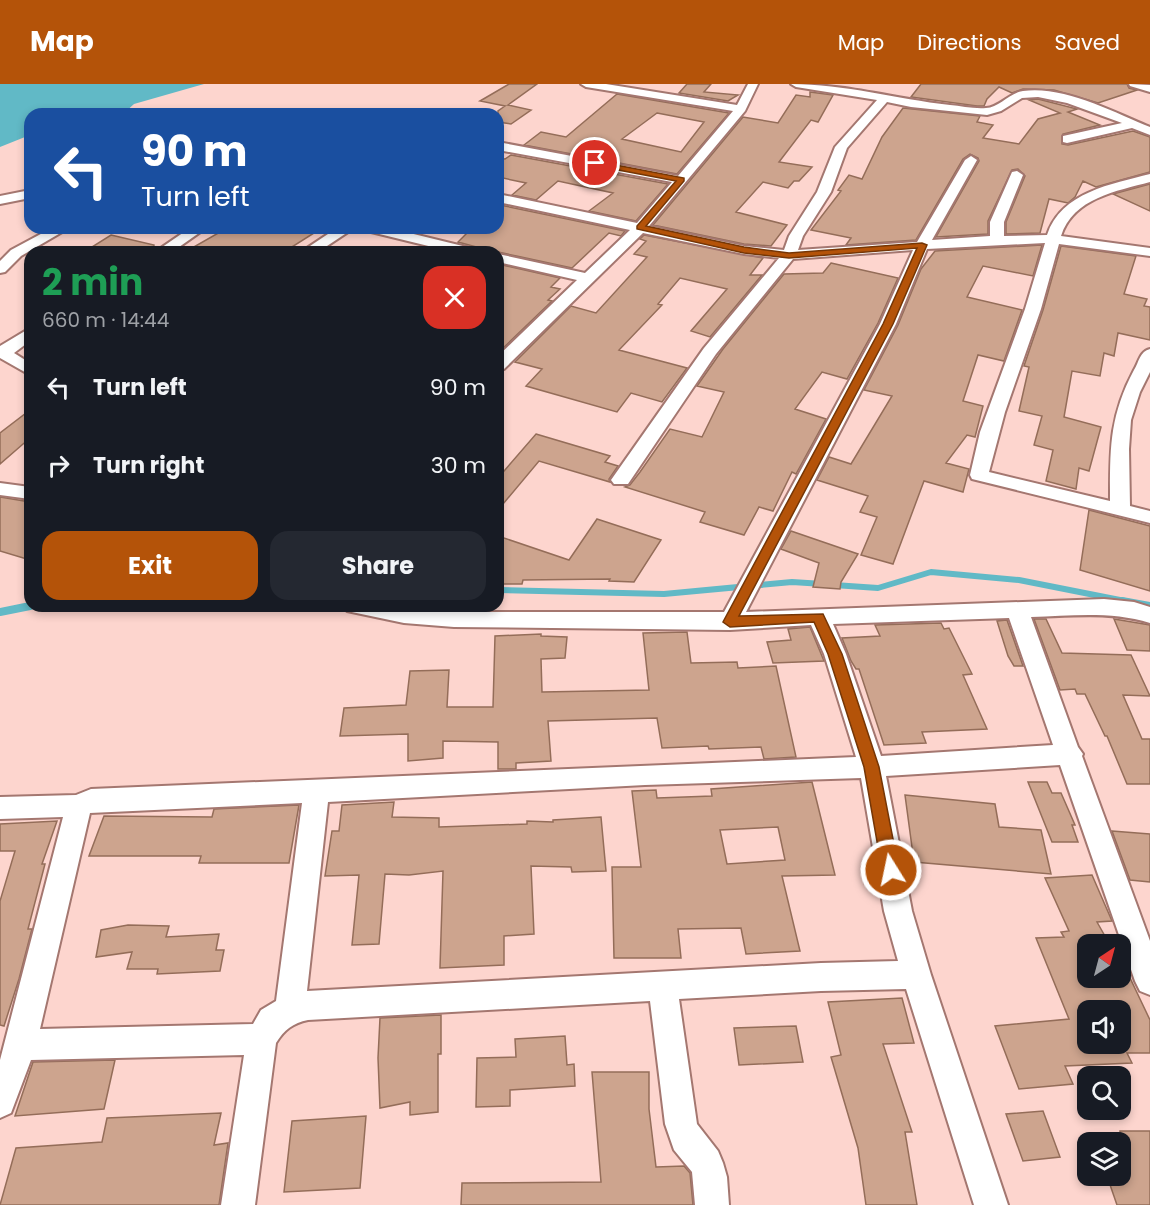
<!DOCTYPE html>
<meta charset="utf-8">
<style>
:root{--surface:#171b24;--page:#242831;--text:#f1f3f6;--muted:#9ea1a6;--accent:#b45309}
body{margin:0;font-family:Poppins,sans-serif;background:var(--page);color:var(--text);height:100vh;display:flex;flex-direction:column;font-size:22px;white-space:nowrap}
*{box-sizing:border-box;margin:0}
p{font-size:20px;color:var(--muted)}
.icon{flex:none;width:33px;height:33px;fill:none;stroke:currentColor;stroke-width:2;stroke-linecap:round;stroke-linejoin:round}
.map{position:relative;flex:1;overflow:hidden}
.panel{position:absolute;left:24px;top:162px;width:480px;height:366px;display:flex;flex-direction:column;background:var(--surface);border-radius:18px;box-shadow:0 3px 9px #0003}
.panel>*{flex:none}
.banner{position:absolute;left:24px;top:24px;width:480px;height:126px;border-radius:18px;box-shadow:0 3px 9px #0003;background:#1a4fa0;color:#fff;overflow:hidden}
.needle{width:39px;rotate:36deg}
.tools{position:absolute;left:1077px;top:850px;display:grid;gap:12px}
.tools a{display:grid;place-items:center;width:54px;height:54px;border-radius:12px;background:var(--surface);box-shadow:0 3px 9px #0003;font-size:30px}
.pin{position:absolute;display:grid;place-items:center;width:51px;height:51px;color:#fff;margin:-26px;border:3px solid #fff;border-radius:50%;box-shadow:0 2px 6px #0007}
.me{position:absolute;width:66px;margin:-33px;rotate:350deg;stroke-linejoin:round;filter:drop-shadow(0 0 4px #0008)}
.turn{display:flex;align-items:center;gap:21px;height:126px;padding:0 18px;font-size:27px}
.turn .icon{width:78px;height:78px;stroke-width:2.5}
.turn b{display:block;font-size:42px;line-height:51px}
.round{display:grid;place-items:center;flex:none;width:63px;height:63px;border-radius:18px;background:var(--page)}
.head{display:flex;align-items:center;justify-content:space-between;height:102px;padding:0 18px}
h1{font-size:36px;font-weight:700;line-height:45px;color:#1e9e55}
.primary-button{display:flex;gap:12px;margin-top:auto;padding:12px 18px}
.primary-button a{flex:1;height:69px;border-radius:18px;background:var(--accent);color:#fff;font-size:24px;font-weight:700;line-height:69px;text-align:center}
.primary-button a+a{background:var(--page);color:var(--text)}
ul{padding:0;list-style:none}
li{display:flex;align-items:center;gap:18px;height:78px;padding:0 18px}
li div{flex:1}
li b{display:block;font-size:22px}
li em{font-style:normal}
header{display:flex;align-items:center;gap:36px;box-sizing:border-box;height:84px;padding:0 30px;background:var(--accent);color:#fff}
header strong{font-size:28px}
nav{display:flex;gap:33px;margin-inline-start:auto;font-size:21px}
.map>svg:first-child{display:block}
.water{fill:#61b9c6}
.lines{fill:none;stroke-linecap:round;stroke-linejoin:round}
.stream-far1{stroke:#61b9c6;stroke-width:6}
.stream{stroke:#61b9c6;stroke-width:8}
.building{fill:#cda48e;stroke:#946d59;stroke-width:1.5;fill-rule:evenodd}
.minor-casing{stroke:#a47770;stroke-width:4}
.minor{fill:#fff;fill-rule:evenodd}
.route{fill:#b45309;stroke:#753606;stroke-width:1.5}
</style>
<header>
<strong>Map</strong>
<nav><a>Map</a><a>Directions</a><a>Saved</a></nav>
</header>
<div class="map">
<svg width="1150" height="1121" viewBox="0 0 1150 1121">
<rect width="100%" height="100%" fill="#fdd5ce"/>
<path class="water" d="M0,0H204L134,20L123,30H30V51L0,63Z"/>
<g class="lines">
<path class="stream-far1" d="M834,501L878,504L931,488L1019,496L1130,518
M498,506L664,510L792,498L823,500"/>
<path class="stream" d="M1122,517L1150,522
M0,528L30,522"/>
</g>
<path class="building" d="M509,0H537L508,21L531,26L511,40L498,38V27L505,22L480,17Z
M687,0H711L704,8L738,11L728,17L679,9Z
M921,0H1127L1129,4L1137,6L1098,19L1054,6L1023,5L1012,9L999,3L987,15L984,22H977L911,13Z
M810,8L833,11L818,38L811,36L779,78L812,83L799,97H794L788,104L763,98L736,128L787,141L771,162L744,160L653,141L743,33L778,39L796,11L810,13Z
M617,10L729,29L677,90L524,61L541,48L566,53ZM657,29L704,38L681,68L622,55Z
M1038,15L1077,25L1068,28L1100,41L1063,50L1062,60L1068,61L1133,47L1150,53V88L1096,103L1083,97L1075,113L1068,119L1049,115L1040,149L1006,150V138L1025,92L1018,85L1012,86L988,137V150L936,153L979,77L978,74L970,70L963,75L916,156L846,161L851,154L811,146L841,107L838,106L849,91L862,95L882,53L903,24L980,32L977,38L993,41L983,54L1019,60L1038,35L1060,29L1029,16Z
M511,71L668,100L636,137L589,127L613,109L558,97L536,116L512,111L526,99L498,93V74L505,75Z
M1150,100V127L1113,110L1124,107Z
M500,121L625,147L621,152L609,149L572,184L498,168H479L476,163L458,158L472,144H498Z
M227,144H322L284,168H185Z
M111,151L154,161L153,167L84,168Z
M644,151L763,174L750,191H762L710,253L691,247L727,205L680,194L658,220L662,221L619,266L687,284L662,318L631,309L617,328L526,302L542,285L515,278L571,222L596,229L647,173L634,170L646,157L640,155Z
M1042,161L1033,192L983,182L967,213L1022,226L1004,277L978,271L963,317L983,322L975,353L967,351L946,379L969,385L963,408L924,397L893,480L861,471L877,433L860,428L868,412L817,396L829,373L851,380L892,312L864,306L898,241L921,185L935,167Z
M1061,162L1136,172L1124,210L1147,215L1144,222L1150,223V256L1118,249L1114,272L1104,269L1100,292L1072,287L1064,333L1101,343L1089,387L1079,384L1076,405L1046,397L1053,366L1034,361L1042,332L1019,327L1029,283L1024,282L1043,226Z
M831,179L898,194L878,239L847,295L822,288L795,325L826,335L796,390L792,388L773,427L759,423L744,451L700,438L705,428L625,403L630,401L640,388L670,345L702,353L724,308L697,302L723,265L784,190L823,189Z
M498,180L560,194L551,203L560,205L548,216L552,217L498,269Z
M30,326V354L0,380V349Z
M536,350L610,372L605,378L618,382L609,395L610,398L539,377L498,426V394Z
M0,413L30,418V476L0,467Z
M1089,426L1150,442V507L1080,486Z
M597,435L661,456L634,498L609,497L610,495L523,496L522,500H498V452L569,476Z
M791,447L858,470L841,498L840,505L813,503L819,479L781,465Z
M1034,535H1046L1062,569L1131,571L1150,612L1123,611L1142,655H1150V700H1127L1107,652H1105L1085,610H1077L1075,605L1060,606Z
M1114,535L1150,541V567L1127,566Z
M1007,536L1023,582H1014L1008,572L997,537Z
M941,539L944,545L949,544L972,590L963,591L987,645L922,648L926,659L884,661L859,585H856L851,577L842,554L880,552L875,541Z
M810,543L824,577L773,579L767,558L791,556L788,545Z
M687,548L691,579L737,578L738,584L776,582L796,673L764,675L761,663L709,665L708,662L662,664L657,634L548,637L551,677L516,679V685H498V658L443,657V674L408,677V650L340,652L344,624L406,621L410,587L449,586L447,623H493L495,552L541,550V552L567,553L565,574L541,575L542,608L649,606L643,549Z
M812,698L835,791L782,792L800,867L746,870L741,844L678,845L681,874H614L612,783H641L632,707L656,706L657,714L712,712L711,705ZM778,743L785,776L727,780L720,746Z
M1028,698H1047L1052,709H1061L1075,741H1072L1078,758H1052Z
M905,711L995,720L999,743L1041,746L1051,790L914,778Z
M394,718L392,733L439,734V743L527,740V737L553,738V736L601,733L606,787L572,788L571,783L531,782L534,850L504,852V881L440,884L443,787L409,791L385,790L379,860L352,861L359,791L325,792L332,747H339L342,721Z
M299,721L289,779H199L201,772H89L104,732L212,733L214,725Z
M57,737L42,780H45L28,845H32L19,895L4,942L0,941V817L15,767H0V740Z
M1112,747L1150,750V798L1130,796Z
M1092,791L1112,837L1097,838L1110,861H1088V894H1130L1150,936V969H1127L1132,979L1065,982L1073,1000L1019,1005L995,942L1069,935L1036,854L1064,853L1061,848L1069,847L1045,794ZM1088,927H1120V960H1088Z
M128,841L169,842L166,853L219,850L216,866H224L220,887L157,890L158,885H127L132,868L96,873L101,846Z
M902,914L914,959L883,960L912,1048H905L917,1121H866L858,1064L831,973L841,971L828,918Z
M441,931V970H438V1028L410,1031V1018L380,1024L378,974L380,934Z
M796,942L803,978L739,981L734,944Z
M565,952L567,981L574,980L575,1002L510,1006V1022L476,1023L477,974L516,973L515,955Z
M115,976L104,1025L15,1032L33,978Z
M592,988H649V1025L656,1083L684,1082L690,1089L693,1121H461L462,1099L601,1098Z
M1043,1027L1060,1073L1023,1077L1006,1030Z
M221,1029L214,1061L228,1059L219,1121H0L16,1064L102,1058L107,1034Z
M366,1032L360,1104L284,1108L292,1037Z
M1120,1047H1150V1121H1117L1107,1092H1120Z"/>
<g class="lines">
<g class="minor-casing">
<path id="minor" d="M581,0H606L737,21L748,0H758L745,27L649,142L744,162L784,166L789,152L817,108L835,63L877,16L796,3L791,0C845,0 896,15 950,21C961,22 974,25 986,24C999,24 1009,9 1023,7C1062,1 1114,28 1150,43V51L1132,44L1067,59L1063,58V52L1122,39L1067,19L1038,13L1022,14L1001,27L987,31L911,23L887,18L847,64L831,108L803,152L798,166L917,158L965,76L971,72L977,76L932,156L990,152V138L1012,88L1017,87L1023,91L1004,138V152L1047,151C1061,108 1112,100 1150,90V98C1117,107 1073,114 1061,152L1150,164V172L1059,160L1041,225L1005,328L989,388L1110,417C1110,365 1109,333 1134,286C1139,278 1140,267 1150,265V288L1140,308L1131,336L1129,365L1130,422L1150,427V439L972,395L970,391L980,348L1025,225L1045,159L927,165L896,240L746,528L1104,515L1134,518L1150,523V539C1111,527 1071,532 1031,533L1078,663L1083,670L1082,672L1150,857V911L1140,907L1135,897L1060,681L886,692L912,827L931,891L1008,1121H974L906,905L821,907L679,915L697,1040L718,1067L723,1079L727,1093L729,1121H695L692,1088L674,1066L665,1040L650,917L308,936C293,939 284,946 276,959L255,1121H221L244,971L31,976L11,1029L0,1034V976L63,733L0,735V713L76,711L91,705L856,673L824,570L811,541L730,546L454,543L404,539L347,527L344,522H394L479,528H724L880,240L913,166L793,175L716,270L628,400H614L611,396L704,264L779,174L744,170L643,149L504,285L498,286V272L577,196L498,178V170L585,189L630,146L498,118V110L637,139L672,98L498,66V58L678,92L733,27L586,3ZM1009,534L1053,661L881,672L846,570L833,540ZM861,694L884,827L898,877L821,879L307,907L328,718L645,701ZM302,719L276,917L261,926L253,940L40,945L90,729Z
M1129,0L1150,1V8L1130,2Z
M30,106V114L0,120V112Z
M52,144H69L21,172L5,188L0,189V177L11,166Z
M190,144H206L172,168H155Z
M337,144H354L318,168H301Z
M365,144H389L475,165L477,168H453L367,147Z
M30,244V257L14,269L30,279V291L0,274V262Z
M0,399L30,403V415L0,411Z"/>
</g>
<use href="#minor" class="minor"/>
</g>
<path class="route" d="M595,77L684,94V97L646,142L744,163L789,169L922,159L927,161L893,240L739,532L823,530L842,570L879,683L899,786L897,791L891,793L885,791L882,786L864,683L828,570L814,538L730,543L723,538L883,240L917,164L789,174L744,169L637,145V142L676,97L592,81L591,79Z"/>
</svg>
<div class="tools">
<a><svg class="needle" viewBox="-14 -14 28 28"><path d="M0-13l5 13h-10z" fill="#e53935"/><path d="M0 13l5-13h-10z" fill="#9ea1a6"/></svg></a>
<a><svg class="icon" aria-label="sound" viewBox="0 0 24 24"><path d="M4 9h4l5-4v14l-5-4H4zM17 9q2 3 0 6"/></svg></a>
<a><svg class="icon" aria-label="search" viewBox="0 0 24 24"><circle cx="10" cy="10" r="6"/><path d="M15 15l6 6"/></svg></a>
<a><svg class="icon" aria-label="layers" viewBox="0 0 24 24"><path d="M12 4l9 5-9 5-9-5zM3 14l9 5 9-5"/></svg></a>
</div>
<div class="pin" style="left:595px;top:79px;background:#d93025"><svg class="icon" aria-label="arrive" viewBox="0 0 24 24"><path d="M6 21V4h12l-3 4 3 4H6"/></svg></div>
<svg class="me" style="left:891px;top:786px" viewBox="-20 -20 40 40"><circle r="17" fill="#b45309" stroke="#fff" stroke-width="3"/><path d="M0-11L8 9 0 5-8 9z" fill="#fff"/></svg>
<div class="banner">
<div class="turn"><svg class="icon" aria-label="left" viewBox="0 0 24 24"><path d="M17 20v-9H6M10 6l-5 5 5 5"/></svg><div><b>90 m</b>Turn left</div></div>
</div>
<section class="panel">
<div class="head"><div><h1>2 min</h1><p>660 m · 14:44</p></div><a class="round" style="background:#d93025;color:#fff"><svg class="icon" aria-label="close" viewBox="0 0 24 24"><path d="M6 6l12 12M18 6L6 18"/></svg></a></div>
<ul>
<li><svg class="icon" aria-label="left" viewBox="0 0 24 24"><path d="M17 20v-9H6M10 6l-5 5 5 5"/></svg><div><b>Turn left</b></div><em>90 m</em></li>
<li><svg class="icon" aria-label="right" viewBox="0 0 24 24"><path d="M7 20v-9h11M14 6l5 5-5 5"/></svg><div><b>Turn right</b></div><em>30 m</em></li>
</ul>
<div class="primary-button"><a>Exit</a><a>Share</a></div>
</section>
</div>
